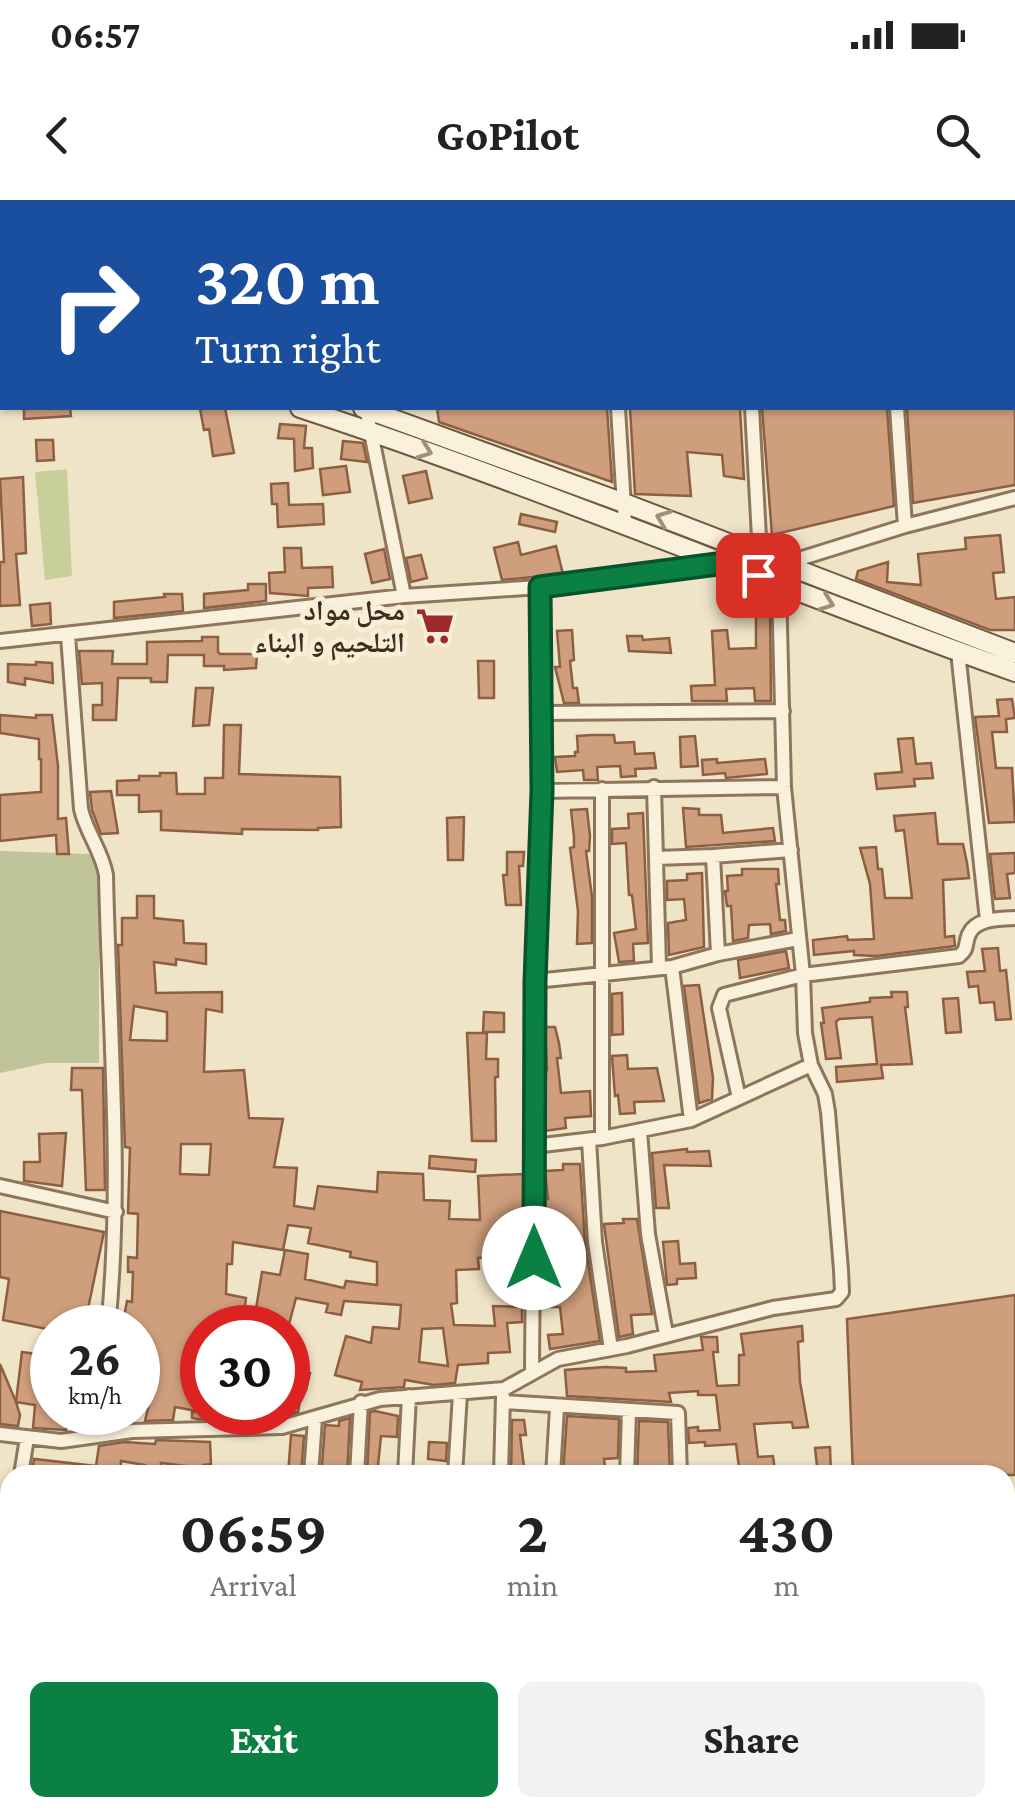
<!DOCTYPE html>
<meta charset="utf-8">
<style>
:root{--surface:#fff;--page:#f2f2f2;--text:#222;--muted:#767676;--accent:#0b8043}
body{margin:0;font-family:"Crimson Pro","Noto Naskh Arabic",serif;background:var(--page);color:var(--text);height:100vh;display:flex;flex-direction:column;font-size:38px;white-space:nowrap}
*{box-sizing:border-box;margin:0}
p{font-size:32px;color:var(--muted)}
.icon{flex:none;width:55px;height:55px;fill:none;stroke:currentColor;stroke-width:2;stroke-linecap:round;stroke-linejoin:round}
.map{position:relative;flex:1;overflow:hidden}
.drawer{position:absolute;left:0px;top:1265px;width:1015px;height:352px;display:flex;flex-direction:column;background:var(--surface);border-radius:30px 30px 0 0;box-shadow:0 2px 8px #0004}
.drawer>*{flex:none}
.top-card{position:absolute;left:0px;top:0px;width:1015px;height:210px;box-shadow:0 2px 8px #0004;background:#1a4fa0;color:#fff;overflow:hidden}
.speed{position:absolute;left:30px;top:1105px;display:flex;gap:20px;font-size:50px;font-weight:700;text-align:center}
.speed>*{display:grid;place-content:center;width:130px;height:130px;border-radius:50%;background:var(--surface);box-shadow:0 2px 8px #0004;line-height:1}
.speed small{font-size:25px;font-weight:400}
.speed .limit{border:15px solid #d22;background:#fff;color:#111}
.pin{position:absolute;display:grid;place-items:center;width:85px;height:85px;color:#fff;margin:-42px;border-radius:20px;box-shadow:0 5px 15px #0006}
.me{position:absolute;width:110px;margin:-55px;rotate:0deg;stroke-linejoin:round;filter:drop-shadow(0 0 8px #0008)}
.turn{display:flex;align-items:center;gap:35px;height:210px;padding:0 30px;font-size:45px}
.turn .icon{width:130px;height:130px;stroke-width:2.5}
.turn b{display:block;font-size:70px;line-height:85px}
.eta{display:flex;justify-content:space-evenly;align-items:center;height:170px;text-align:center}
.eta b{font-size:60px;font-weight:700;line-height:70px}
.button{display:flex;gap:20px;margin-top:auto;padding:20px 30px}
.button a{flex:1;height:115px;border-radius:15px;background:var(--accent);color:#fff;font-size:40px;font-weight:700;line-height:115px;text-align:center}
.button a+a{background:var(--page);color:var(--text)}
.status{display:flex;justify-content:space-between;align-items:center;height:70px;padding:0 50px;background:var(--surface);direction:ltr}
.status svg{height:28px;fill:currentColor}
header{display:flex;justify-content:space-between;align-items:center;height:130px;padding:0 30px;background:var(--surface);font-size:45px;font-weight:700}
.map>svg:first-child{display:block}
.green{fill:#c9cf9b}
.cemetery{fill:#bfc49a}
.building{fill:#cf9f7d;stroke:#8d5f41;stroke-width:2.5;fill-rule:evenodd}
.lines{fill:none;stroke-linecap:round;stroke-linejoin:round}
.street-casing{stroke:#8d765c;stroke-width:18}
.secondary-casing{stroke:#6f573f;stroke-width:22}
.street{stroke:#faf1dc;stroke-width:12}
.secondary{stroke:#faf1dc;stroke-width:18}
.oneway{stroke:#9c907e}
.route-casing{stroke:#07532c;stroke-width:25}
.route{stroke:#0b8043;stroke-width:18}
.labels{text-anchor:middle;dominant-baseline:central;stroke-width:10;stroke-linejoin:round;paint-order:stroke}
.poi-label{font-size:28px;font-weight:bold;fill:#3d2e20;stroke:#f7eed8;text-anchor:end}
</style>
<div class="status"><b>06:57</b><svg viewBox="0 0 49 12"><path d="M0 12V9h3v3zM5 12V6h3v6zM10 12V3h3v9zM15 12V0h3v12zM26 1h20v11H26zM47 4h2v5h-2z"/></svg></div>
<header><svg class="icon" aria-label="back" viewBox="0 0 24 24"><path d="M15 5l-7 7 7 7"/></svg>GoPilot<svg class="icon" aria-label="search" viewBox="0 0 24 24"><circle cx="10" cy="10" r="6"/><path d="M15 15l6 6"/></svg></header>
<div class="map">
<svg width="1015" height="1617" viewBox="0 0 1015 1617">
<rect width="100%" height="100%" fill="#f0e4c8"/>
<path class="green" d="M67,269L72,376L45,380L35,272Z"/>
<path class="cemetery" d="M0,651L91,654L99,674V863H46L0,873Z"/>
<path class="building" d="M24,208H70L71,216L24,219Z
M225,208L234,253L213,256L209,229L204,230L200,209Z
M437,208H607L612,282L439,222Z
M630,208H740L744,279L724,276L722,255L687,252L691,296L635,294Z
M762,208H887L894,306L772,335Z
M907,208H1015V285L913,303Z
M280,224L306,226L304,248H312L313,268L295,271L294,239L278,238Z
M36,240H53L54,260L37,261Z
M343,241L363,243L367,262L341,259Z
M346,266L350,292L323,295L320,269Z
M426,271L432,298L409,303L403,276Z
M23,277L26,353L16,354L20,405L0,406V362H4L0,279Z
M288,283L289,305L323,304L324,324L278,327L277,304H272L271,284Z
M521,314L557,322L555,332L519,324Z
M1000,335L1004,372L993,373L996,399L1015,397V430H990L856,379L858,371L888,362L887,382L921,385L918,354L966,349L965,338Z
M518,342L521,355L556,346L563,374L502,380L494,348Z
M284,348H301L302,368L332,367L333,387L308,388V396L270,393L269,373L285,372Z
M384,349L390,379L372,383L365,354Z
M421,355L427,378L411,382L406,358Z
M248,384H266V401L204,408V394L248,390Z
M164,394H182L183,411L114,418V402L165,397Z
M50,403L51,424L32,426L30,405Z
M770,408L771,501H755L754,488L726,489L727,501H692L691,486L715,485L712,431L727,430L729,449L756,448V409Z
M572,430L574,460L570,461L573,488H577L579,503H564L555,467H560L557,431Z
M627,436H642L643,440L669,438L671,453L629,451Z
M202,437H218V452L220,454H257L256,468L224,470V466H204V455H168L167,482H151V478H118L116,520H93V505H102V483L82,484L79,451H113L112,464H147V442L202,441Z
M478,461H494V498H479Z
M36,462L52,463L53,483L25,478V485L8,482V464L36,465Z
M196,488H213L209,525L193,526Z
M1012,499L1015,518L1006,519L1007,532H992L996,568H1012L1015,622L989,623L975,517L999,516L997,500Z
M0,515L36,518V515H52L58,566V619L66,618L69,654H57L56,635L0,641V595L41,592V559H39V539L0,533Z
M224,525H241L239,574L340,577L341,627L318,628V630L242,629V634L161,630V611L139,612V595H117V581L139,580V576H160V573H176L177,594H205V578H223Z
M592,535H614L615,543L634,542L635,554L654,553L656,568L635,569L636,576L621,577L620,566L597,567L598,580H584L583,570L557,572L555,557L575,556V552H578L577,536Z
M695,536L698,566L681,567L680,537Z
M913,538L916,564L931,563L933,578L914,579L915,586L877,589L875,574L902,572L898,539Z
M717,559V563L765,559L767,574L726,578L725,573L703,575L702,560Z
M111,591L118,633L101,634L92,610L90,592Z
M683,608L699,609V615H721L723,633L773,628L775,641L686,647Z
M587,609L590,636L589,651H586L592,697V743L577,744L578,711L570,648L574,647V637L571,610Z
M643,613L648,743L633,744L634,761L619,762L614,733L636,729L632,695H629L626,643L612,644V629L629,628L628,614Z
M935,613L938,644H963L967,663L969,678L943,680L945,737L954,736L955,746L876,756L854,755V751L814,755L813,740L847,736L848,740L874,739L870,684L860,648L876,647L878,669H882L885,698H912L904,630L896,631L894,616Z
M464,617L463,660H448L447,618Z
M507,652H524L523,666H519L521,705H506L503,675H507Z
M1015,653V673L1007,674L1010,698L995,699L990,654Z
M742,669H778L779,684H776L780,720H785L786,731L771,734L770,724L749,725L748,738L733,741L731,706H727L725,691H728L727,676L742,675Z
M702,673L704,747L669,755L668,723L686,720L684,699L667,700V681L687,680V674Z
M137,696H154V718L183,721L184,743L206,744V764L176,759V765L154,762L156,793L222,792V812L206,809L204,872L244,870L249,918L283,919L274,967L297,968L294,1006L314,1009L318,986L377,992L378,972L423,974L424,1000L450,1001L449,1019L480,1020L478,976L523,974V1059L508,1060V1056L478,1058L479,1069L456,1070L457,1103L451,1104L454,1125L495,1126L493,1106L522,1107V1122L507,1123L510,1152L488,1153V1163L458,1165L455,1183L434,1185L405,1180L404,1187L360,1190L362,1182L335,1175L346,1136L371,1143L373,1127L399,1129L401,1105L344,1101L341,1115L326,1112L328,1104L296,1098L288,1128H271L272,1113L256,1109L262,1072L280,1075L285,1050L308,1054L305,1079L344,1088L346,1081L377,1085V1062L350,1057L351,1052L308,1043L311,1028L288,1025L283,1050L233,1042L232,1064H227L226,1094L246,1098L244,1114L239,1128L199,1129L195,1154L202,1158V1212L175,1207L173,1220L145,1221L149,1204L138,1201V1128H122L127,1101L132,1102L133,1072H128V1057L137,1058L138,1014L128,1013L130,948L125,947L118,745H122V718H137ZM134,806L167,812V841L130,840ZM181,944H211L209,975L180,974ZM443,1128L448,1166L419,1162L422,1129Z
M998,748L1000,771L1006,770L1011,819L996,820L994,802L980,803L978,786L969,787L967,772L985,771L982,749Z
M786,751L789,768L740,778L738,760Z
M699,785L713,878L712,899L699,903L684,786Z
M891,792H907L908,807H905L912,864L881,865L883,878L837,882L836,867L877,864L872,817L839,819L836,822L841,858L826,859L821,823H824L822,808L870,802V798L892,797Z
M622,793L623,834L612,835V794Z
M958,798L961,832L946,833L943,799Z
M484,812L504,813V832H483Z
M545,827H555L559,843L561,858H557L561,893L590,891L591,916L565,918L566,928L544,931V870H547Z
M467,833H487L486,859H498V877H495L496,941H472Z
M627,855L628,869L657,868L664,901L634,902L635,913L620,914L618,895L615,896L612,856Z
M72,868H103L105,990H86L82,890H71Z
M66,933L62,986L24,981V962H40L39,934Z
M687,949V952L709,951L711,966L664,965L669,1008H656L652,953Z
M430,956L476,960L475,972L429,968Z
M563,964H580L585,1043L600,1141L550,1149L548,1135L563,1134L560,1107H545L543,1092H547L544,1066H549L547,1047L551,1046L547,1013H543V999H548L545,971L563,970Z
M0,1011L104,1032L84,1128L52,1130L3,1120L9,1079L0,1077Z
M623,1019H637L652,1114L631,1115L633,1134L619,1137L604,1024L624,1023Z
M678,1041L680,1064L695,1063L696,1078L677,1079V1084L667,1085L663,1042Z
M1015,1095V1275H853L847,1119Z
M802,1126L803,1141L798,1142L800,1182L808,1227L793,1228L792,1222L754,1224L758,1257L773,1256L775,1271L740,1275L736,1244L705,1246V1242L689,1243L688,1228L698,1227V1231L720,1230L716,1195H698V1191L669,1193L671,1202L567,1196L565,1170L605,1167L626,1168V1172L656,1171L654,1155L703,1150L701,1137H717L718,1152H713L717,1186L739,1185V1155H744L741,1134Z
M22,1152L52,1156V1213L68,1216L66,1230L33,1228L35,1205L16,1202L20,1215L18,1226L0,1224V1164L16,1202Z
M288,1169L310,1173L306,1190L302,1189L298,1212L288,1215Z
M375,1211L398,1216L397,1237L381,1236L377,1275H367L370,1212Z
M192,1212H255L254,1218L198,1219L192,1218Z
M567,1216L619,1219L618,1258L604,1259L606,1275H563Z
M350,1218L347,1275H336V1268L322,1266L325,1225L339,1226V1221Z
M512,1220H524L526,1235H520L525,1275H511Z
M639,1221L668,1222L670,1275H637Z
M291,1235L304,1236L301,1275H288Z
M156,1240L210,1242L211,1264L203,1265L202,1275H184L186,1266L161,1263L160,1275H144L145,1265L121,1261L120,1275H48L32,1272L34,1259L96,1266L99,1246L124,1242L155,1244Z
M429,1242L447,1243L446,1261L428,1259Z
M830,1247L831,1275H818L815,1248Z"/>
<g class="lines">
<g class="street-casing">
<path id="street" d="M17,0L18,2
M168,0V2
M319,0L320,2
M455,0L456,2
M606,0V2
M743,0V2
M1012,82H1015
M366,208L404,396
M618,208L625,323
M897,208L905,326
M783,364L905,326L1015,298
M68,436L81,609C86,632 102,651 106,675C109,826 123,976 108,1128
M0,441L404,396L540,387L718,364
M958,452L987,720
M541,513L783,511
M654,587L659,767
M602,589V938
M542,591L784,587
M713,656L791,650
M656,658L713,656L718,754
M672,767L691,920
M535,781L672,767L718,754L798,739
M739,898L719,808L724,795L803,775L959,756C969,748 964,745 969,734C976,718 1000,719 1015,718
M640,931L648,1034L666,1134
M589,940L595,1042L611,1149
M534,946L602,938L691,920L811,865L805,833L803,775L784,587L779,386L760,356L752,208
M0,986L116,1012
M532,1171L535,781L542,591L540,387
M503,1202L678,1213L680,1275
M0,1234L61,1241L132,1231L282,1227L380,1199L504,1189L558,1159L627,1146L773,1108L836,1099L842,1092L841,1070L828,912L825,894L811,865
M93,1235L96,1212
M21,1275L27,1238
M311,1275L315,1219
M357,1275L361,1202
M405,1275L409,1196
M455,1275L460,1194
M501,1275L503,1196
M553,1275L557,1208
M627,1275L629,1210
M1005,1344L1015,1343
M0,1397L10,1395
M878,1608L879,1617
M468,1609L620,1617L736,1608
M233,1617V1608
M811,1617V1608"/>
</g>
<g class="secondary-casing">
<path id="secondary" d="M0,87L2,88
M0,105L2,106
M300,208C541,287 775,387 1015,472
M363,208L624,303L1015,453"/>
</g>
<use href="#street" class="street"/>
<use href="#secondary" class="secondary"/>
</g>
<defs><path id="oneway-chevron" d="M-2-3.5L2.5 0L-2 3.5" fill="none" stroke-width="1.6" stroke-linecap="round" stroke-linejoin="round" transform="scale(2.5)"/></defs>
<g class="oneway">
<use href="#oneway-chevron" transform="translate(425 251) rotate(20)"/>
<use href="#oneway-chevron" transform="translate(663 318) rotate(-159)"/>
<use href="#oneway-chevron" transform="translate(827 403) rotate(20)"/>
</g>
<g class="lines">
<g class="route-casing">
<path id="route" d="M534,1058L535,781L542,591L540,387L725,363L758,375"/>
</g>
<use href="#route" class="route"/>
</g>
<defs>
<g id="supermarket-bare" transform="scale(3)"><path d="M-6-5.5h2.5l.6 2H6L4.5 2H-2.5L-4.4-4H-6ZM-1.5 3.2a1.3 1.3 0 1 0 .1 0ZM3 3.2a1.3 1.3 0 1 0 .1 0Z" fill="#9e2a2b" stroke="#f7eed8" stroke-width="2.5" paint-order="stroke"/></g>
</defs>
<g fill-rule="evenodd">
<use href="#supermarket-bare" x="435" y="426"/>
</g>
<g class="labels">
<g class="poi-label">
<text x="405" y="410">محل مواد<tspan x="405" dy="32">التلحيم و البناء</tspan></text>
</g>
</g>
</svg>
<div class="speed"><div>26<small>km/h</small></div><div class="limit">30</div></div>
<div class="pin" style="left:758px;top:375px;background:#d93025"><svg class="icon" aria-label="arrive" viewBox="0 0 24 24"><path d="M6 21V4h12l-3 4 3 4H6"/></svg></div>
<svg class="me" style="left:534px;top:1058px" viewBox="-20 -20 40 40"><circle r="19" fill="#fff"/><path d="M0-13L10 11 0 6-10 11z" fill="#0b8043"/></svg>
<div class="top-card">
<div class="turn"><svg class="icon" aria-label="right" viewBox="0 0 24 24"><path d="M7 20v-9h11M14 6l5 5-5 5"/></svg><div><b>320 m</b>Turn right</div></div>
</div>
<section class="drawer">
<div class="eta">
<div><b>06:59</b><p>Arrival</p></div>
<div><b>2</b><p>min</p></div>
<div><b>430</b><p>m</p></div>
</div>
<div class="button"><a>Exit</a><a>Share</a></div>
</section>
</div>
